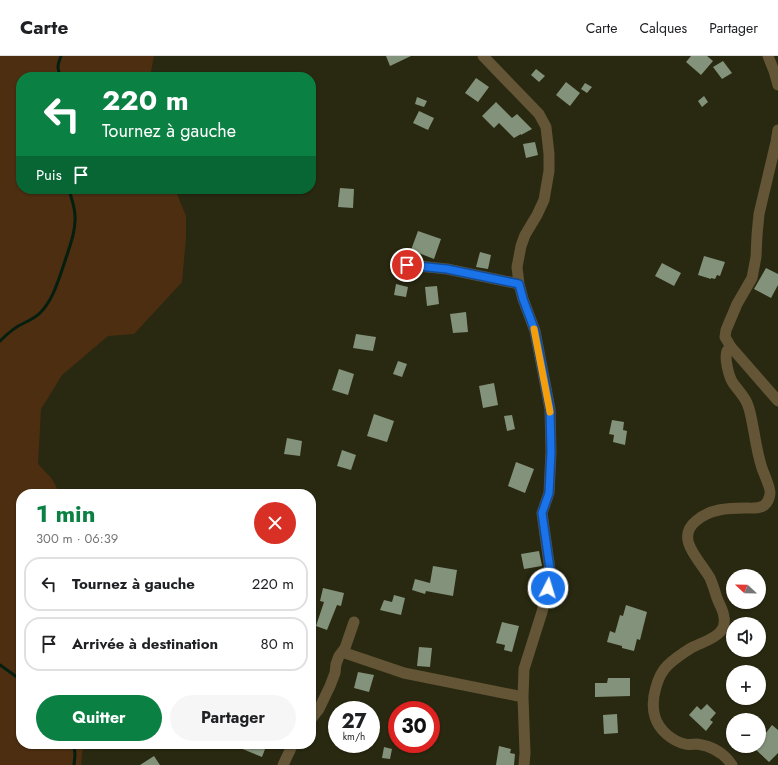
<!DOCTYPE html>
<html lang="fr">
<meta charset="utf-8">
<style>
:root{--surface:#fff;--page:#f6f6f6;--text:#202124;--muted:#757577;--line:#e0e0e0;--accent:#0b8043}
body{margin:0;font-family:Jost,sans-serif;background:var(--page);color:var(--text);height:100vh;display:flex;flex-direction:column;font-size:15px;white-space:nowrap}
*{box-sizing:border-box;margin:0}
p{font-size:13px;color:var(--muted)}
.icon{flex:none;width:22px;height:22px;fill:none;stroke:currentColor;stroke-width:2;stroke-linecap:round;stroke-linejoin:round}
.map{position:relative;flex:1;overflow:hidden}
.drawer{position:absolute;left:16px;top:433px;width:300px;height:260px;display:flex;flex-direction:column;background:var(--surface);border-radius:16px;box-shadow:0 1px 3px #0004}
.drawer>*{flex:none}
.top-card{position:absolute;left:16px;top:16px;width:300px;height:122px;border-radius:16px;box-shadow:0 1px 3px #0004;background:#0b8043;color:#fff;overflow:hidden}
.needle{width:26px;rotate:292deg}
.controls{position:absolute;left:726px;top:513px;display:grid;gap:8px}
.controls a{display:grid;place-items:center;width:40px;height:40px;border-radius:50%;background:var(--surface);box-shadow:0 1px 3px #0004;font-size:20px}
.speed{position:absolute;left:328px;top:645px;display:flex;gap:8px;font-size:20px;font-weight:700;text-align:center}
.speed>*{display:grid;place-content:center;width:52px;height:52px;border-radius:50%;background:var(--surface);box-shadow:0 1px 3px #0004;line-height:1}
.speed small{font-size:10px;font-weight:400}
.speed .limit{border:6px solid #d22;background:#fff;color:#111}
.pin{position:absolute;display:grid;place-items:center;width:34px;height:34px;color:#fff;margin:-17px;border:2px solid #fff;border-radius:50%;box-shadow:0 1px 4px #0007}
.me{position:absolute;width:44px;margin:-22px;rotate:5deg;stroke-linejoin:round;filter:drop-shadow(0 0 3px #0008)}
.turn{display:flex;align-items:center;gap:14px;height:84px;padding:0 20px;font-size:18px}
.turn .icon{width:52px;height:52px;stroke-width:2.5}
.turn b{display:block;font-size:28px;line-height:34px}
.then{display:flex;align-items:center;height:38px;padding:0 20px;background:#0003;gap:8px;font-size:15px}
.round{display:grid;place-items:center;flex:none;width:42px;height:42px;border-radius:21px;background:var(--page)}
.head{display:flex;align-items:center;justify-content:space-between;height:68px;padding:0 20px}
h1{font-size:24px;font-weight:700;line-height:30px;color:var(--accent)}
.cta{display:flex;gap:8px;margin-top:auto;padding:8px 20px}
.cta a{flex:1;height:46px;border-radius:24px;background:var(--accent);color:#fff;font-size:16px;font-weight:700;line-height:46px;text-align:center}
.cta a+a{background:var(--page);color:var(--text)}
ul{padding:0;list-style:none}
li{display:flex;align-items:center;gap:12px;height:54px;margin:0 8px 6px;padding:0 12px;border:2px solid var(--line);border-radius:16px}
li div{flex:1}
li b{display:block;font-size:15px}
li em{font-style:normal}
header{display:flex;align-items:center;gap:24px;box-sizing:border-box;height:56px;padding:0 20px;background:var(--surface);border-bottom:1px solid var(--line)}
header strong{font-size:19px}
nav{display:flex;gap:22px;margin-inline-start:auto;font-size:14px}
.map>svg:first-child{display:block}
.green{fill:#4d2e11}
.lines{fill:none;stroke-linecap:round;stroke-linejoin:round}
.stream{stroke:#041e10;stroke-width:3}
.building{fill:#83927a}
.minor{stroke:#635536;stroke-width:11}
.route-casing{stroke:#114b97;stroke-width:10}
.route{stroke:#1a73e8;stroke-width:7}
.slow{stroke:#f59e0b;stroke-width:7}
</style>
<header>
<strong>Carte</strong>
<nav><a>Carte</a><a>Calques</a><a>Partager</a></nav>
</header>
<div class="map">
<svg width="778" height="709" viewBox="0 0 778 709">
<rect width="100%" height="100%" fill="#292911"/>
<path class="green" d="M0,0H154L150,21H21V133H175L186,160V182L182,226L134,278L108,280L62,319L41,353L38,408L52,423L60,438H21V688H83L81,709H0Z"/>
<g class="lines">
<path class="stream" d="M61,0C57,10 57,12 61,21
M0,285C7,278 15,271 24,267C30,264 35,262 40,257C53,244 58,225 64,208C69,192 76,176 75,160C75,151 71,142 69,133
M0,609L21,624
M74,709L75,699L74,688"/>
</g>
<path class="building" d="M386,0H411L390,10Z
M691,0H707L713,5L701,19L686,6Z
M723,5L732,17L722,23L713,11Z
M536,13L545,20L539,26L531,19Z
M476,22L489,31L478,46L465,37Z
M566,26L580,37L570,50L556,39Z
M585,27L592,31L587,37L581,33Z
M704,40L708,46L702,51L698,45Z
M417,41L427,45L424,51L415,48Z
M496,46L512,62L517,58L532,73L521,79V78L514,82L499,67L494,72L482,60Z
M419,55L434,62L428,74L413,67Z
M535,86L538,99L526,102L523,88Z
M340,132L354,133L353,152L338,151Z
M418,175L441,183L434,203L411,194Z
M480,196L491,199L488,213L476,211Z
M704,200L725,206L720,220L717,219L715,223L711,222V223L698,219Z
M662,207L681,217L674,230L655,220Z
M766,212L778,218V229L771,242L754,233Z
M396,228L408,231L406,241L394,239Z
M437,230L439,248L427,250L425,231Z
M466,256L468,276L453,277L450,258Z
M356,278L376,281L373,295L353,292Z
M398,305L407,308L402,321L393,318Z
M339,313L354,318L348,339L332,334Z
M494,327L498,349L483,352L479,330Z
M374,358L394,365L387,386L367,380Z
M512,359L515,373L507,375L504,360Z
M612,364L624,366L623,374L627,375L625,389L613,386L614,379L609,378Z
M287,382L302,385L300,400L284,398Z
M342,394L356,399L351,414L337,410Z
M516,406L534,413L525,437L508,430Z
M539,495L542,510L524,513L521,498Z
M433,510L457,514L453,540L426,535L425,538L412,534L415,523L430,527Z
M323,532L344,537L341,550L337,549L327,574L316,570L324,546L320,545Z
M394,539L405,542L401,559L380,554L384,544L392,546Z
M626,549L647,556L640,584L637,583L634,595L622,592V590L607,586L610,575L615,577L620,559L623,560Z
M502,566L519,570L512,596L504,594L505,589L496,587Z
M419,591L432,592L430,611L417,610Z
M358,616L374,619L369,636L354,632Z
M608,622H630V640L595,641V627H607Z
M707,648L716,657L710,664L713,666L706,675L689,659L697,650L701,654Z
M617,658L618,677L604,678L603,659Z
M772,669L778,674V697L769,706L754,692L756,690H759V686Z
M230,688H267L262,701Z
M499,690L511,693L510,697L515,698L514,709H496Z
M384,691L392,693L390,703L382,702Z
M154,700L160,709H140Z"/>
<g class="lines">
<path class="minor" d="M483,0L539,58L546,71L549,98V115L544,144L537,159L525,179L521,190L517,211L519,228L523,243L535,275L550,353L551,396L549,437L542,457L551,521L542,556L524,613L523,641L525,697L524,709
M768,0L774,15L778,29
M778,74L776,86L759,158L757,179L756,201L752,222L737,248L726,274L725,281L731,291L778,345
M399,208L447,213L519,228
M731,291C731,291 727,295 727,295C724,302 729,321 733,327C738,334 744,340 747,347C751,356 752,367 754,376C756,388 758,400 762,412C764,418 771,433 770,437C770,442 767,448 763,450C758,453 750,452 745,452C728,452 709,453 696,465C674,483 701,505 710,522C713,529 715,536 717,542C719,548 724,555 724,562C725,564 724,566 724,568C724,570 722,574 720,576C713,584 700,587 691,592C683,597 674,603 667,610C661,616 658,624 656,631C653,641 652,651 655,661C659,674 672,685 685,688C689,689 693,688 697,688C711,690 724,697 732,709
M342,596L404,617L523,641
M311,663L319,653L330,630L335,617L336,608L339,600L345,592L354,566
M283,709L293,688"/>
</g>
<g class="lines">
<g class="route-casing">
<path id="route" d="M407,209L447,213L519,228L523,243L535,275L550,353L551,396L549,437L542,457L551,520L548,532"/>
</g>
<use href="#route" class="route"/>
<path class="slow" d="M534,273L550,356"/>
</g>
</svg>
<div class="controls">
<a><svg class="needle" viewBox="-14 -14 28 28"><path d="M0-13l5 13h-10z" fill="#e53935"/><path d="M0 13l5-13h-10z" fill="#757577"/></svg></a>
<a><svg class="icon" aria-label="sound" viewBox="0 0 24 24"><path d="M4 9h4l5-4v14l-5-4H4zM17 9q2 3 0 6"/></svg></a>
<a>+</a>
<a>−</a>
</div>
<div class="speed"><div>27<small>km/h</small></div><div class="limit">30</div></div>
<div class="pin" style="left:407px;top:209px;background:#d93025"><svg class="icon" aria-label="arrive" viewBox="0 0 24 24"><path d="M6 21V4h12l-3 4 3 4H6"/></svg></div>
<svg class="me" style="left:548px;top:532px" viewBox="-20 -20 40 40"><circle r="17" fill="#1a73e8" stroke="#fff" stroke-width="3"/><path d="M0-11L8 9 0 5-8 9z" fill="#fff"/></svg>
<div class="top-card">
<div class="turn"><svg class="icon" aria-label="left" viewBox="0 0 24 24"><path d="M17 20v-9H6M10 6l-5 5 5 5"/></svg><div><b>220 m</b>Tournez à gauche</div></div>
<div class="then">Puis<svg class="icon" aria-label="arrive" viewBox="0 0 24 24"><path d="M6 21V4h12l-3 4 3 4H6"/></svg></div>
</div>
<section class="drawer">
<div class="head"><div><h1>1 min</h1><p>300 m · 06:39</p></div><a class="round" style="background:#d93025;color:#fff"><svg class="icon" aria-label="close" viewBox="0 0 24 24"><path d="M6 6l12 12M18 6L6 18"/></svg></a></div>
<ul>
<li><svg class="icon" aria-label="left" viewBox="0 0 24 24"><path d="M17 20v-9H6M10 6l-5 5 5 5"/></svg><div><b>Tournez à gauche</b></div><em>220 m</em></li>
<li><svg class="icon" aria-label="arrive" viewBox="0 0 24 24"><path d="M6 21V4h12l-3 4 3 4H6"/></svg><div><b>Arrivée à destination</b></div><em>80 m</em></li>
</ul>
<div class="cta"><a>Quitter</a><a>Partager</a></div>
</section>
</div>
